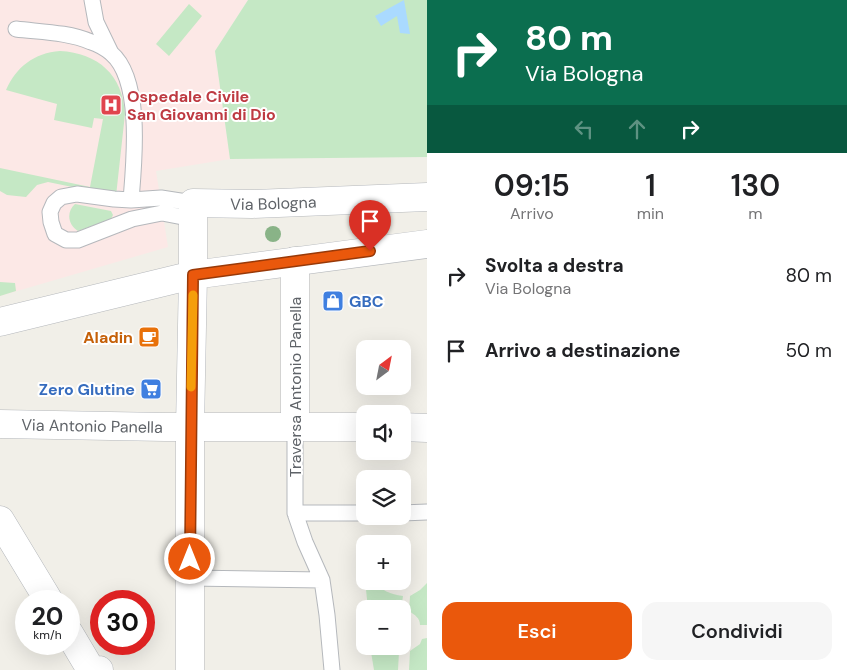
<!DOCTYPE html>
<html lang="it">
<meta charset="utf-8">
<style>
:root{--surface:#fff;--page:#f6f6f6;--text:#202124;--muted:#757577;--accent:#ea580c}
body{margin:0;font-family:"DM Sans",sans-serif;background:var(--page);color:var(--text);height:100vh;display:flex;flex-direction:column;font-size:19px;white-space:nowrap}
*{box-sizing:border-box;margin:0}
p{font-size:16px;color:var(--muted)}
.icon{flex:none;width:28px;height:28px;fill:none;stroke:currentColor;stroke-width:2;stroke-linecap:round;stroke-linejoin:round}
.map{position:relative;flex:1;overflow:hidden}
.drawer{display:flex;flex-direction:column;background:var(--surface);width:420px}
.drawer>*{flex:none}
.banner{background:#0b6e4f;color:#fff;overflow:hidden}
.needle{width:32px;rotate:32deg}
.buttons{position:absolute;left:356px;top:340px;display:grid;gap:10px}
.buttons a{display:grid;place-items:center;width:55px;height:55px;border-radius:10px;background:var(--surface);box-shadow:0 5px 20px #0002;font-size:25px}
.speed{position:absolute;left:15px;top:590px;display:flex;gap:10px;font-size:25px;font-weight:700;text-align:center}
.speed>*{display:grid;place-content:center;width:65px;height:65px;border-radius:50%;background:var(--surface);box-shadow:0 5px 20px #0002;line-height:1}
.speed small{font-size:12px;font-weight:400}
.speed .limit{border:8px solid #d22;background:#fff;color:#111}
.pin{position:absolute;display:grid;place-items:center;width:42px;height:42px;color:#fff;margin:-51px -21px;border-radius:50% 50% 50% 0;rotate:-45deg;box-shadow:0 0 5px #0007}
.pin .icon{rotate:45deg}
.me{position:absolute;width:55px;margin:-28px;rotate:0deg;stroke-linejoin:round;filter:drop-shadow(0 0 4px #0008)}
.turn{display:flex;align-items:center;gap:18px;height:105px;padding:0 15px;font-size:22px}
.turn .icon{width:65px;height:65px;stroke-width:2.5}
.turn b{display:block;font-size:35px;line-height:42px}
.lanes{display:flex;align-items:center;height:48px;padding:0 15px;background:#0003;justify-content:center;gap:25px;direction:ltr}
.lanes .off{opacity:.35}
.eta{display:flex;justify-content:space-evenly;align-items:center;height:85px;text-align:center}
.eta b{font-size:30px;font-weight:600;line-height:35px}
.action{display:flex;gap:10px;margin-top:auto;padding:10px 15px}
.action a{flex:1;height:58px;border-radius:15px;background:var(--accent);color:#fff;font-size:20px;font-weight:600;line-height:58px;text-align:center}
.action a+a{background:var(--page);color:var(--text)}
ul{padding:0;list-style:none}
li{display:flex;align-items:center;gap:15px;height:75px;padding:0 15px}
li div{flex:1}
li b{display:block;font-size:19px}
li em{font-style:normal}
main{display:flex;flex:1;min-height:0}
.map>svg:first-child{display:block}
.medical{fill:#fce8e6}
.green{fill:#c5e8c5}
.water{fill:#aadaff}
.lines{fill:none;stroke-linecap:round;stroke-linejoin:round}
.service-casing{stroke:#b5b8bc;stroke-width:17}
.minor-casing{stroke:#b5b8bc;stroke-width:29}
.service{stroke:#fff;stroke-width:15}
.minor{stroke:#fff;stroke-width:28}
.tree{fill:#89b387}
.route-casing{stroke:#983908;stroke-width:12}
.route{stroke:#ea580c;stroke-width:9}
.slow{stroke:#f59e0b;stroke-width:9}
.labels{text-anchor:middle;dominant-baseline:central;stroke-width:4;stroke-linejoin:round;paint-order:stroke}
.health-label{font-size:16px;font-weight:bold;fill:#be3a42;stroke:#fff;text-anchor:start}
.street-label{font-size:16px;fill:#5f6368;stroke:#fff}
.shop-label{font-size:16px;font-weight:bold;fill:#366cbe;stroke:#fff;text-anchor:start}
.food-label{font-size:16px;font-weight:bold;fill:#c56008;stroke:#fff;text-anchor:end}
</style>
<main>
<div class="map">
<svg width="427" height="670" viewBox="0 0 427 670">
<rect width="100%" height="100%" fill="#f1efe8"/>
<path class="medical" d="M0,0H248L215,51L230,159L156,171L168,247L0,296Z"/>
<path class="green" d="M248,0H427V157L230,159L215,51Z
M189,4L202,16L169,56L156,44Z
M60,51C98,53 123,75 125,114L116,196L48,182L37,185L26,197L7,195L0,191V168L90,187L103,119L94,118L92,128L54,120L57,104L6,90C16,67 34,53 60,51Z
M75,204L111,211L113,215L111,219L78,231C68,225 66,212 75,204Z
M0,282L15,283L16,291L0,296Z
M364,570L365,581H373C382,591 390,594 403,596L401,609H368Z
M427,583V625H420C420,618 415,615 409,611L410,596L420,590Z
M427,638V670H409L410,651L420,644L422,639Z
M370,646H390L399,652L398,670H374Z"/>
<path class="water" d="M404,0L410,34L400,33L397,16L381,26L375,16Z"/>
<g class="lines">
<g class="service-casing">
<path id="service" d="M92,0L96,22L111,53
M16,29C40,32 68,32 91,42C97,44 106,49 111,53C143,80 134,163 131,200
M193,203L161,198L131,200L114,199L77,194L61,197L54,203L50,212L51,222L55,234L66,240H78L132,219L162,213L193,219
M295,427V513
M402,513L427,512
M190,578L322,580
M332,670L327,615L322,580L305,542L295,513H365"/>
</g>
<g class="minor-casing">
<g id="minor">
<path d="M295,261V427"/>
<path id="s1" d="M0,322L193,275V203L252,204L427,197"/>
<path id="s2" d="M0,424L165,427H365"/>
<path d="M402,427L427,428"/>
<path d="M0,520L49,601"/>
<path d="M69,633L91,670H99"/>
<path d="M190,670V427L193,275L427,244"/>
</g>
</g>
<use href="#service" class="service"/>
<use href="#minor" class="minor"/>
</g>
<circle class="tree" cx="273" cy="234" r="8"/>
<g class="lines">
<g class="route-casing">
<path id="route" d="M190,559L193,275L370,251"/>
</g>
<use href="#route" class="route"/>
<path class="slow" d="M191,387L193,295"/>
</g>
<defs>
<g id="hospital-square" transform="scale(1.125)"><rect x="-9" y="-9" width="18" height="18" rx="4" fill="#e0444e" stroke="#fff"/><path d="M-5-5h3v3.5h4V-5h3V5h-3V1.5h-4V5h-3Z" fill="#fff"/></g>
<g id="shop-square" transform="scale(1.125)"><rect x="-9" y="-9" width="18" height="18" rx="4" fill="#3f7fe0" stroke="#fff"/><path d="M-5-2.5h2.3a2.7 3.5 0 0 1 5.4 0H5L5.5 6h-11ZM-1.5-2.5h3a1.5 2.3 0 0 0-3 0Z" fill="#fff"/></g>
<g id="cafe-square" transform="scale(1.125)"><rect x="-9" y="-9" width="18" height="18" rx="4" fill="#e8710a" stroke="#fff"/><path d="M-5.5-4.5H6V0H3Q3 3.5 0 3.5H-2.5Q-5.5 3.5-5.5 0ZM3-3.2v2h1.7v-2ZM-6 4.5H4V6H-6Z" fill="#fff"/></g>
<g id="supermarket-square" transform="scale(1.125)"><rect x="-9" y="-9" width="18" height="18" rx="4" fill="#3f7fe0" stroke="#fff"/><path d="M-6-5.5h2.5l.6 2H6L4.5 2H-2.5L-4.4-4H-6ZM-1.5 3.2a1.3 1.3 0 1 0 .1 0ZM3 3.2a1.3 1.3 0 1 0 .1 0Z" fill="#fff"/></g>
</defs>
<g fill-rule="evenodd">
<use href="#hospital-square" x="111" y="105"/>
<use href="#shop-square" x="333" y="301"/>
<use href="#cafe-square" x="149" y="337"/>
<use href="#supermarket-square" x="151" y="389"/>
</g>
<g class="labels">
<g class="health-label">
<text x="127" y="96">Ospedale Civile<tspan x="127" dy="18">San Giovanni di Dio</tspan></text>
</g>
<g class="street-label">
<text stroke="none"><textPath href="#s1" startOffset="351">Via Bologna</textPath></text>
<text transform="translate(295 387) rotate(-90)">Traversa Antonio Panella</text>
<text stroke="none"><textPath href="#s2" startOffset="92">Via Antonio Panella</textPath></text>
</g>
<g class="shop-label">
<text x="349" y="301">GBC</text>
<text x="135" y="389" text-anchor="end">Zero Glutine</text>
</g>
<g class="food-label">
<text x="133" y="337">Aladin</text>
</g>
</g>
</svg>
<div class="buttons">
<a><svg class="needle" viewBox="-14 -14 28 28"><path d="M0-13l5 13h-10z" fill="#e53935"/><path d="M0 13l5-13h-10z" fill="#757577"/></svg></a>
<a><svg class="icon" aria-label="sound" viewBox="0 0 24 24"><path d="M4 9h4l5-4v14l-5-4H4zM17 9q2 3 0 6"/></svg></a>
<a><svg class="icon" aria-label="layers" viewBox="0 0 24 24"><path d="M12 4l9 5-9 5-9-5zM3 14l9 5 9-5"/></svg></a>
<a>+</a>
<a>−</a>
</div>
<div class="speed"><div>20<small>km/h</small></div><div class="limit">30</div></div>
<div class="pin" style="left:370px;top:251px;background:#d93025"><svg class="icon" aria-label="arrive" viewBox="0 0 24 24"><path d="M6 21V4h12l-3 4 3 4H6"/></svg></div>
<svg class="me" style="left:190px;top:559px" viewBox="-20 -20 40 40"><circle r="17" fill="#ea580c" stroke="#fff" stroke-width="3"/><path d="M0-11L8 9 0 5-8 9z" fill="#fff"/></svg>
</div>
<section class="drawer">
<div class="banner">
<div class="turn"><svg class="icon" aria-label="right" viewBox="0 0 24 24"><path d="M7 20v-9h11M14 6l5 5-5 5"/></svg><div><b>80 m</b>Via Bologna</div></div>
<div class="lanes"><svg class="icon off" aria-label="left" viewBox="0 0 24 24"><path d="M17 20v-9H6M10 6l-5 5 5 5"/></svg><svg class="icon off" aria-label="ahead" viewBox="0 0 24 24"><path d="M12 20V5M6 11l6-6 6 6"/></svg><svg class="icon" aria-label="right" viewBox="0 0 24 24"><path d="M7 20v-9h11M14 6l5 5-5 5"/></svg></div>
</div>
<div class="eta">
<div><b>09:15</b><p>Arrivo</p></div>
<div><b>1</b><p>min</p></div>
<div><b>130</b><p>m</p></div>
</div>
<ul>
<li><svg class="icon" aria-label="right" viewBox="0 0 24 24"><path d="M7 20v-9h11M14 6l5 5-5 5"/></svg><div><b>Svolta a destra</b><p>Via Bologna</p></div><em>80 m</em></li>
<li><svg class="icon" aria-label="arrive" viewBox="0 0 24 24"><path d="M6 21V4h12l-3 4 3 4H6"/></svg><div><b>Arrivo a destinazione</b></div><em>50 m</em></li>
</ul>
<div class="action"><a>Esci</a><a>Condividi</a></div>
</section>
</main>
